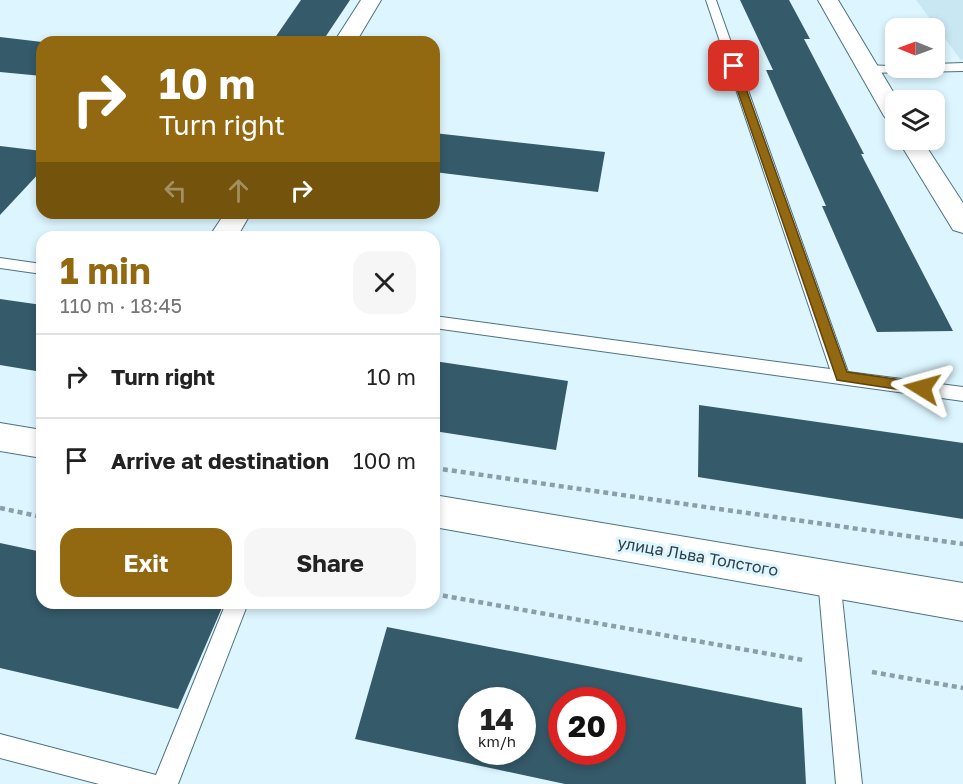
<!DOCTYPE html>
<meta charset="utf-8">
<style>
:root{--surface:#fff;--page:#f6f6f6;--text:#222;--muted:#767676;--line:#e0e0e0;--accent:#926811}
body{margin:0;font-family:"Golos Text",sans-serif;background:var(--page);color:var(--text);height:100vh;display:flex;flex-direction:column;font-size:22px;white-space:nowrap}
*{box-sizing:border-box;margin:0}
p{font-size:20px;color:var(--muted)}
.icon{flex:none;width:33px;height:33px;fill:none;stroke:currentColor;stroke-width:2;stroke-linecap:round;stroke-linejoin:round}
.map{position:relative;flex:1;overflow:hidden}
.details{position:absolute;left:36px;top:231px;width:404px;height:378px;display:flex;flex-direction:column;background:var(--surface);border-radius:18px;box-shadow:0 3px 9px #0003}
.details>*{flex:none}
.hud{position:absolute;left:36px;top:36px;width:404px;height:183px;border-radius:18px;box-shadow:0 3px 9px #0003;background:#926811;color:#fff;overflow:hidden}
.needle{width:39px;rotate:271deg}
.tools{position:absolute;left:885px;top:18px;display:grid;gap:12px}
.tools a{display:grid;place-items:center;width:60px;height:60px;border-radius:12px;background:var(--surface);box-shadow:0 3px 9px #0003;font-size:30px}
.speed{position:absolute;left:458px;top:687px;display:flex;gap:12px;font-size:30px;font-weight:700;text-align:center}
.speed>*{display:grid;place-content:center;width:78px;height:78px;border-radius:50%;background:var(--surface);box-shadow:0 3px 9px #0003;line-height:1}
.speed small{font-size:15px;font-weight:400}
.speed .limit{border:9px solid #d22;background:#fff;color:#111}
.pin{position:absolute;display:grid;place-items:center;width:51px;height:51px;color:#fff;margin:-26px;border-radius:12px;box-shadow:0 3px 9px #0006}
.me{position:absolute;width:66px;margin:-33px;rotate:278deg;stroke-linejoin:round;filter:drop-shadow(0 0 4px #0008)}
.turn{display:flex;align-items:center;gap:21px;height:126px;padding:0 24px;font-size:27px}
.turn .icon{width:78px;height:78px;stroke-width:2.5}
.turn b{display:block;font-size:42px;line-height:51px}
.lanes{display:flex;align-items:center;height:57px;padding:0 24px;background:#0003;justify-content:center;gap:30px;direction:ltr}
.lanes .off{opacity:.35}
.round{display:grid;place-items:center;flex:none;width:63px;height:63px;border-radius:18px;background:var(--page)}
.headline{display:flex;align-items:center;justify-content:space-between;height:102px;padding:0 24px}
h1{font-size:36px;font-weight:700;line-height:45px;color:var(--accent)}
.action{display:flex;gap:12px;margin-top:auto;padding:12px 24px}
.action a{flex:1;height:69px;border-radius:18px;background:var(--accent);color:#fff;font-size:24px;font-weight:700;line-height:69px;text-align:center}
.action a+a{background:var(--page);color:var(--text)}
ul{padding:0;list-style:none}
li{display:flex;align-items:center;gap:18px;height:84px;padding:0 24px;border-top:2px solid var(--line)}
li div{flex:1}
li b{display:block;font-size:22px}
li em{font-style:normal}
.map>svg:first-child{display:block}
.built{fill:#c9e6f3}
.building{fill:#355a69;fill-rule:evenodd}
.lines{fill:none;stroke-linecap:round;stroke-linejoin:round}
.service-casing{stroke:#4c7281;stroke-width:2}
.minor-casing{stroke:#4c7281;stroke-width:2}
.tertiary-casing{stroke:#4c7281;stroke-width:2}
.secondary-casing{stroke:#4c7281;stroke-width:2}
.path{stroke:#8a9fa8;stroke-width:4.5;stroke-dasharray:5 4;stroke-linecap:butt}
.service{fill:#fff;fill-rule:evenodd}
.minor{fill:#fff;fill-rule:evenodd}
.tertiary{fill:#fff;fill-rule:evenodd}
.secondary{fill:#fff;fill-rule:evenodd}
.route{fill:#926811;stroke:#5f440b;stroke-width:1.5}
.labels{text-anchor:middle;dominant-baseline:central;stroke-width:6;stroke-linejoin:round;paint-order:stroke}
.street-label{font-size:16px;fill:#2f4047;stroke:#dcf5ff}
</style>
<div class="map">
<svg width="963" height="784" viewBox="0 0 963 784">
<rect width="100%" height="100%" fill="#dcf5ff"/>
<path class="built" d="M916,0H963V60H961Z"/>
<path class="building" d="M301,0H350L322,42H272Z
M740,0H789L810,39H804L864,154H861L953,331L877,332L822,206H826L766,70H773Z
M0,37L42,42V76L0,72Z
M434,133L605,152L598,192L434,172Z
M0,146L42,151V170L0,215Z
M0,299L42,305V372L0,365Z
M434,361L568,381L556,450L434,431Z
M699,405L963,443V519L698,477Z
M0,543L42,552V603H224L178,709L0,668Z
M387,627L802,708L806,784H565L355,739ZM471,700H522V752H471ZM561,700H612V752H561Z"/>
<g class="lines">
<g class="service-casing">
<path id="service" d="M706,0H716L848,372L963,387V401L434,328V316L830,369Z
M963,63V71L866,73L860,69L866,65L934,68V64Z
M0,258L42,264V274L0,268Z
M829,569L837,572L840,579L862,784H836L818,579L821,572Z
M226,603H248L178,784H99L0,758V734L156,775Z"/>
</g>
<g class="minor-casing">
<path id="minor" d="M361,0H381L356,42H334Z
M225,213H251L237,237H209Z"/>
</g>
<g class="tertiary-casing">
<path id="tertiary" d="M0,423L42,430V458L0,451Z
M434,495L963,583V621L434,527Z"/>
</g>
<g class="secondary-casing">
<path id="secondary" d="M818,0H838L898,100H896V123L888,121L884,116Z
M898,140H922L963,203V233L953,230Z"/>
</g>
<path class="path" d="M434,468L963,544
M0,508L42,517
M434,594L803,660
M872,672L963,688"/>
<use href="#service" class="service"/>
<use href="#minor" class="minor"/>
<use href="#tertiary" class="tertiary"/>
<use href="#secondary" class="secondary"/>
</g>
<path class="route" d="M734,64L738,66L847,372L922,383L929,388L927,392L922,393L837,380L729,66Z"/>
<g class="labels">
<g class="street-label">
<text transform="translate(698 556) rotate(10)">улица Льва Толстого</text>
</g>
</g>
</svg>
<div class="tools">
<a><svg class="needle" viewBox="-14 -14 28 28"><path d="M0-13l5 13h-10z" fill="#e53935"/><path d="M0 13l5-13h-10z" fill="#767676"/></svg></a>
<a><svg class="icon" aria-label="layers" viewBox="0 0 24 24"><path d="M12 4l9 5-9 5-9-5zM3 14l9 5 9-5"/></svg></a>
</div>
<div class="speed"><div>14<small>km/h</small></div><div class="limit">20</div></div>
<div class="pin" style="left:734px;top:66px;background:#d93025"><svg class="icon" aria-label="arrive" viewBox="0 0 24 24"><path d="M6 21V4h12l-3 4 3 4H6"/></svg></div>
<svg class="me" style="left:922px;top:388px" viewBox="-20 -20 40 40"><path d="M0-17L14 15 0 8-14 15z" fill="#926811" stroke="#fff" stroke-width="4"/></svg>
<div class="hud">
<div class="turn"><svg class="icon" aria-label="right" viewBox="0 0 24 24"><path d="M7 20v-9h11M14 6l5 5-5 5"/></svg><div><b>10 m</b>Turn right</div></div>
<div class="lanes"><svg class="icon off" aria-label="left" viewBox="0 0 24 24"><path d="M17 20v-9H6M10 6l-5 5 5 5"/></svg><svg class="icon off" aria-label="ahead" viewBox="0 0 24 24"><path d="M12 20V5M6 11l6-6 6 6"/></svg><svg class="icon" aria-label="right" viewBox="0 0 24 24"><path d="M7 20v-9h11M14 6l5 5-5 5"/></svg></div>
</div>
<section class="details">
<div class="headline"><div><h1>1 min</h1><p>110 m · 18:45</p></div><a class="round"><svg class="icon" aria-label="close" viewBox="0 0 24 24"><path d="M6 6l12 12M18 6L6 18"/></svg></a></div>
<ul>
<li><svg class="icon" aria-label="right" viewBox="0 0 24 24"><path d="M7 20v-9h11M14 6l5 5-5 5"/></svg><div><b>Turn right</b></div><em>10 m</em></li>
<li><svg class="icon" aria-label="arrive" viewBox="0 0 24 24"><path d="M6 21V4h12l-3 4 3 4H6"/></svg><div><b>Arrive at destination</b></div><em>100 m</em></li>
</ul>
<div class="action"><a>Exit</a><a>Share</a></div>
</section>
</div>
